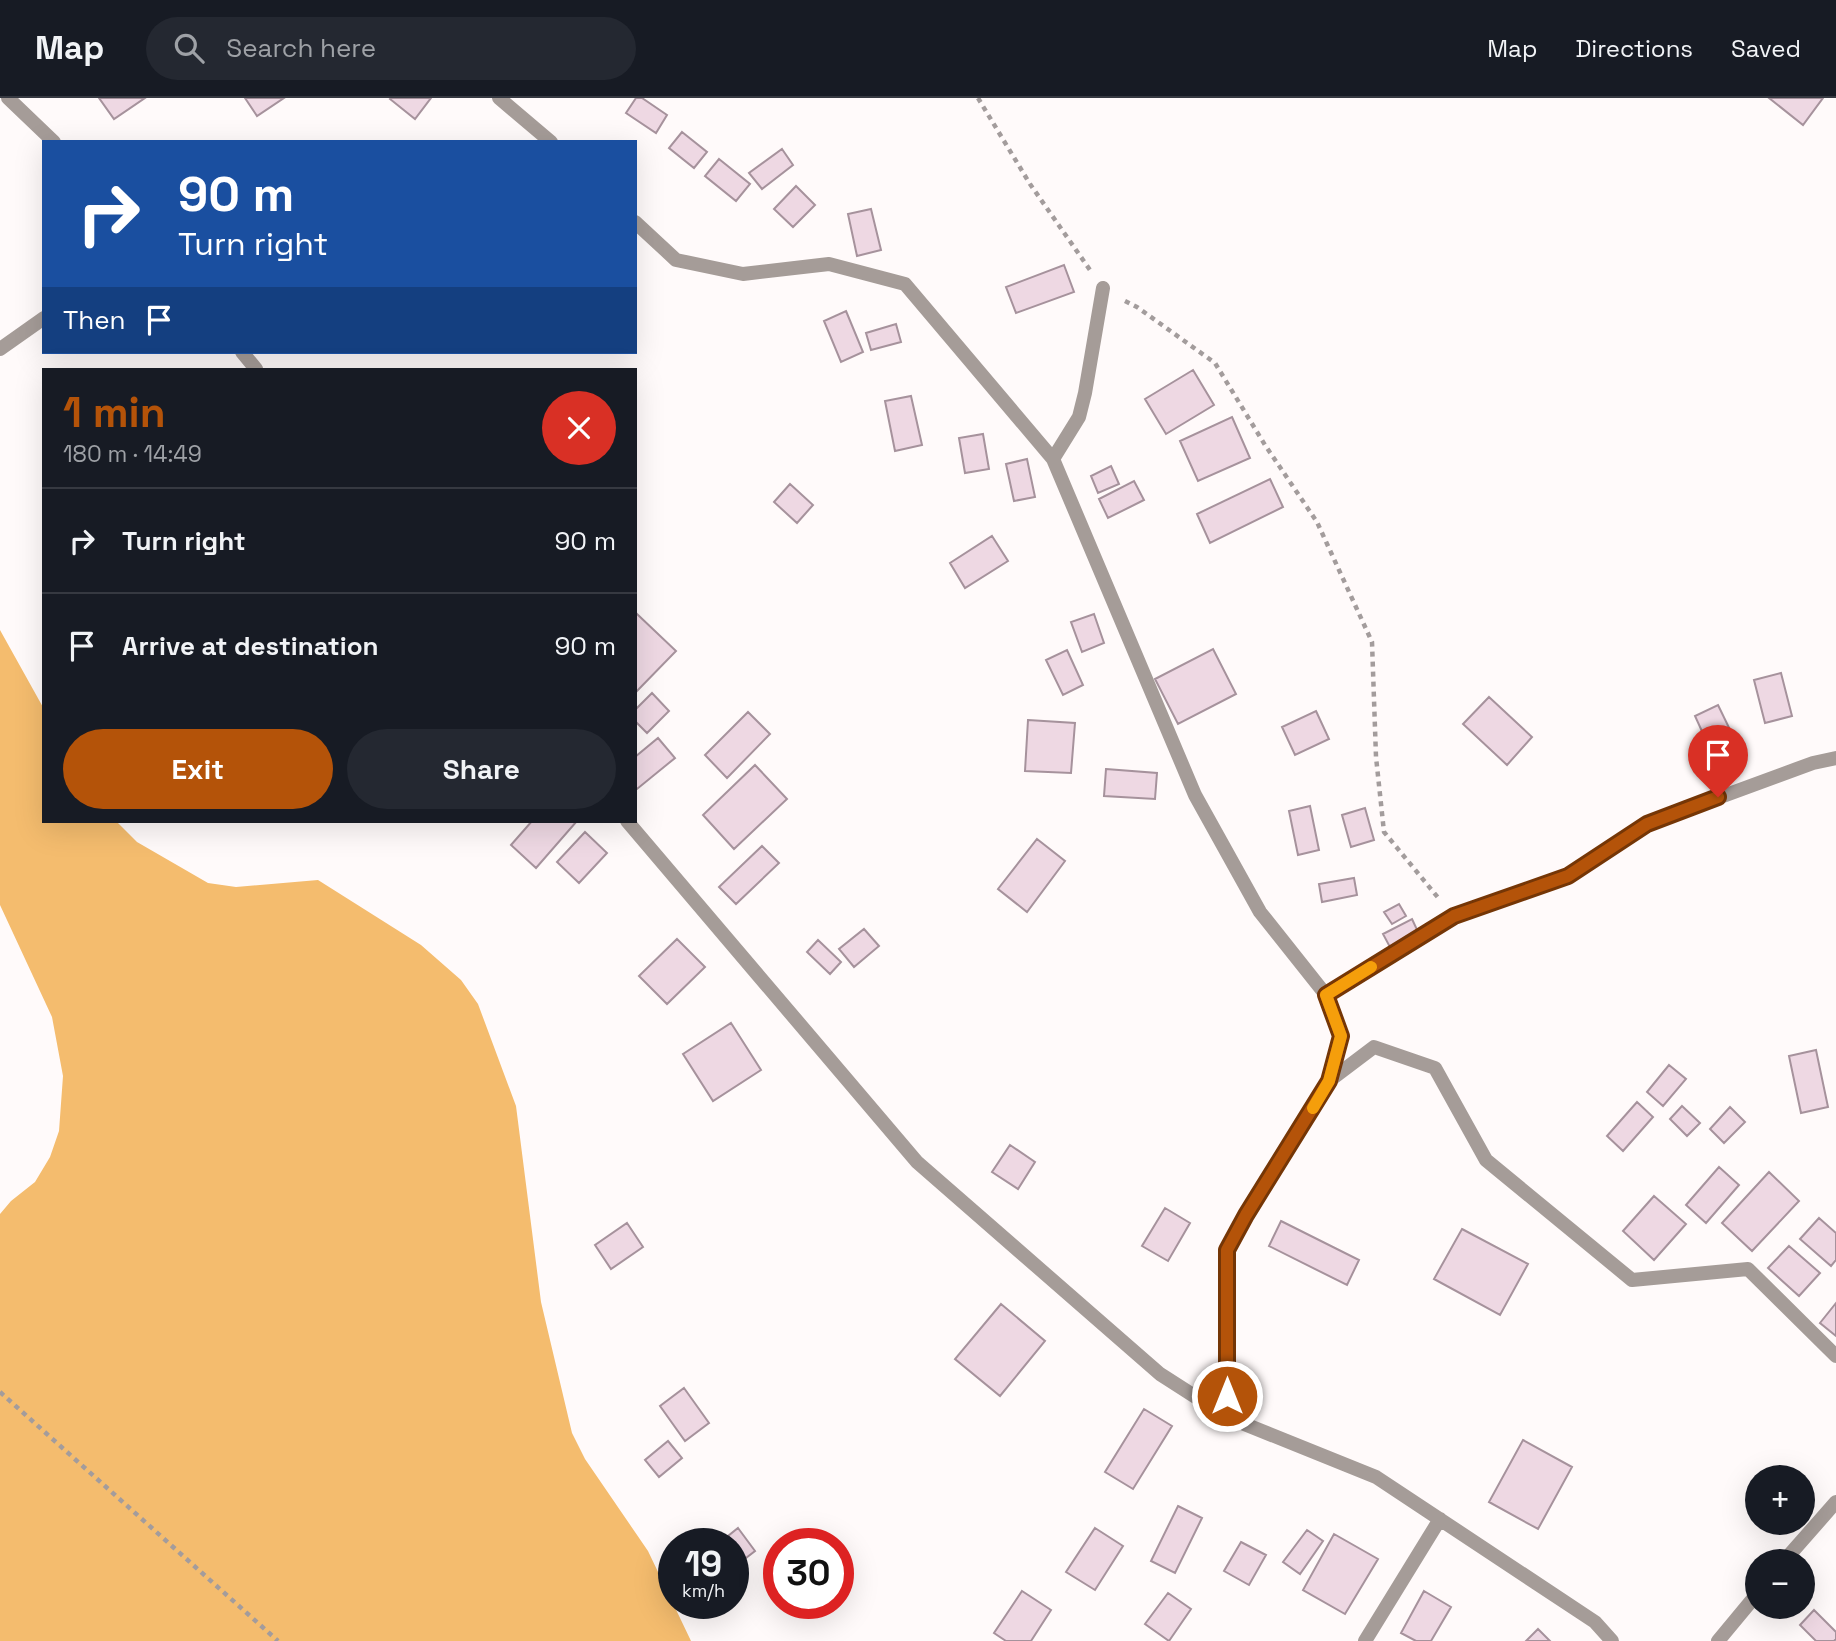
<!DOCTYPE html>
<meta charset="utf-8">
<style>
:root{--surface:#171b24;--page:#242831;--text:#f1f3f6;--muted:#9ea1a6;--line:#363941;--accent:#b45309}
body{margin:0;font-family:"Space Grotesk",sans-serif;background:var(--page);color:var(--text);height:100vh;display:flex;flex-direction:column;font-size:26px;white-space:nowrap}
*{box-sizing:border-box;margin:0}
p{font-size:23px;color:var(--muted)}
.icon{flex:none;width:38px;height:38px;fill:none;stroke:currentColor;stroke-width:2;stroke-linecap:round;stroke-linejoin:round}
.map{position:relative;flex:1;overflow:hidden}
.sheet{position:absolute;left:42px;top:270px;width:595px;height:455px;display:flex;flex-direction:column;background:var(--surface);border-radius:0px;box-shadow:0 7px 28px #0002}
.sheet>*{flex:none}
.top-card{position:absolute;left:42px;top:42px;width:595px;height:214px;border-radius:0px;box-shadow:0 7px 28px #0002;background:#1a4fa0;color:#fff;overflow:hidden}
.fabs{position:absolute;left:1745px;top:1367px;display:grid;gap:14px}
.fabs a{display:grid;place-items:center;width:70px;height:70px;border-radius:50%;background:var(--surface);box-shadow:0 7px 28px #0002;font-size:35px}
.speed{position:absolute;left:658px;top:1430px;display:flex;gap:14px;font-size:35px;font-weight:700;text-align:center}
.speed>*{display:grid;place-content:center;width:91px;height:91px;border-radius:50%;background:var(--surface);box-shadow:0 7px 28px #0002;line-height:1}
.speed small{font-size:18px;font-weight:400}
.speed .limit{border:10px solid #d22;background:#fff;color:#111}
.pin{position:absolute;display:grid;place-items:center;width:60px;height:60px;color:#fff;margin:-72px -30px;border-radius:50% 50% 50% 0;rotate:-45deg;box-shadow:0 0 7px #0007}
.pin .icon{rotate:45deg}
.me{position:absolute;width:77px;margin:-38px;rotate:0deg;stroke-linejoin:round;filter:drop-shadow(0 0 5px #0008)}
.turn{display:flex;align-items:center;gap:24px;height:147px;padding:0 21px;font-size:32px}
.turn .icon{width:91px;height:91px;stroke-width:2.5}
.turn b{display:block;font-size:49px;line-height:60px}
.then{display:flex;align-items:center;height:66px;padding:0 21px;background:#0003;gap:14px;font-size:26px}
.round{display:grid;place-items:center;flex:none;width:74px;height:74px;border-radius:37px;background:var(--page)}
.headline{display:flex;align-items:center;justify-content:space-between;height:119px;padding:0 21px}
h1{font-size:42px;font-weight:800;line-height:52px;color:var(--accent)}
.cta{display:flex;gap:14px;margin-top:auto;padding:14px 21px}
.cta a{flex:1;height:80px;border-radius:42px;background:var(--accent);color:#fff;font-size:28px;font-weight:800;line-height:80px;text-align:center}
.cta a+a{background:var(--page);color:var(--text)}
ul{padding:0;list-style:none}
li{display:flex;align-items:center;gap:21px;height:105px;padding:0 21px;border-top:2px solid var(--line)}
li div{flex:1}
li b{display:block;font-size:26px}
li em{font-style:normal}
header{display:flex;align-items:center;gap:42px;box-sizing:border-box;height:98px;padding:0 35px;background:var(--surface);border-bottom:2px solid var(--line)}
header strong{font-size:33px}
nav{display:flex;gap:38px;margin-inline-start:auto;font-size:24px}
.search{width:490px;height:63px;background:var(--page);display:flex;align-items:center;gap:18px;box-sizing:border-box;padding:0 24px;border-radius:38px;color:var(--muted);font-size:26px}
.map>svg:first-child{display:block}
.green{fill:#f4bc6e}
.building{fill:#eed8e3;stroke:#a6929c;stroke-width:2}
.lines{fill:none;stroke-linecap:round;stroke-linejoin:round}
.path{stroke:#a39c9c;stroke-width:4.5;stroke-dasharray:5 5;stroke-linecap:butt}
.street{stroke:#a59c98;stroke-width:14}
.route-casing{stroke:#753606;stroke-width:18}
.route{stroke:#b45309;stroke-width:12}
.slow{stroke:#f59e0b;stroke-width:12}
</style>
<header>
<strong>Map</strong>
<div class="search"><svg class="icon" aria-label="search" viewBox="0 0 24 24"><circle cx="10" cy="10" r="6"/><path d="M15 15l6 6"/></svg>Search here</div>
<nav><a>Map</a><a>Directions</a><a>Saved</a></nav>
</header>
<div class="map">
<svg width="1836" height="1543" viewBox="0 0 1836 1543">
<rect width="100%" height="100%" fill="#fffafa"/>
<path class="green" d="M0,532L44,611V723H116L137,744L208,785L236,789L318,782L421,847L461,882L478,906L516,1008L541,1204L572,1335L585,1361L648,1453L691,1543H0V1116L11,1103L35,1084L50,1059L59,1033L63,978L52,919L0,807Z"/>
<path class="building" d="M99,0H145L114,21Z
M245,0H284L257,18Z
M391,0H431L415,21L390,1Z
M636,0H642L667,17L656,35L626,15Z
M1769,0H1823L1803,27Z
M682,34L707,54L694,70L669,50Z
M782,51L793,67L762,91L749,75Z
M719,61L750,86L736,103L705,78Z
M796,88L815,107L793,129L774,111Z
M871,111L881,152L857,158L848,116Z
M1064,167L1074,194L1016,215L1006,189Z
M846,213L863,254L841,264L824,223Z
M896,226L901,244L871,252L866,235Z
M1193,272L1214,307L1166,336L1145,301Z
M911,298L922,347L895,353L885,303Z
M1232,319L1250,360L1198,383L1180,343Z
M983,336L989,371L965,375L959,340Z
M1027,361L1035,399L1014,403L1006,366Z
M1111,368L1119,386L1098,395L1091,378Z
M1270,381L1283,409L1210,445L1197,416Z
M1134,383L1144,402L1108,420L1099,401Z
M790,386L813,407L797,425L774,404Z
M992,438L1008,463L965,490L950,465Z
M637,516L676,553L635,595V518Z
M1094,516L1104,545L1082,554L1071,524Z
M1213,551L1236,596L1178,626L1155,581Z
M1067,552L1083,587L1063,597L1046,562Z
M1781,575L1792,618L1765,625L1754,582Z
M652,595L669,613L647,635L635,623V612Z
M1489,599L1532,639L1507,667L1463,626Z
M1718,607L1734,640L1710,651L1695,618Z
M1316,613L1329,641L1295,657L1282,629Z
M748,614L770,636L727,680L705,657Z
M1028,622L1075,625L1071,675L1025,673Z
M658,640L675,660L637,691L635,689V659Z
M755,667L787,701L734,751L703,717Z
M1106,671L1157,675L1155,701L1104,698Z
M1310,708L1319,752L1298,757L1289,713Z
M1365,710L1374,742L1351,749L1342,717Z
M532,723H577L536,770L511,747Z
M585,734L607,755L579,785L557,764Z
M1037,741L1065,763L1027,814L998,791Z
M762,748L779,765L736,806L719,789Z
M1354,780L1357,797L1322,804L1319,786Z
M1399,806L1406,818L1392,826L1384,814Z
M1412,821L1419,836L1391,851L1383,836Z
M864,831L879,848L854,869L839,851Z
M677,841L705,869L667,906L639,878Z
M818,842L841,864L830,876L807,854Z
M731,925L761,972L713,1003L683,956Z
M1816,952L1828,1009L1801,1015L1789,958Z
M1669,967L1686,981L1663,1008L1647,994Z
M1637,1004L1653,1019L1623,1053L1607,1038Z
M1682,1008L1700,1025L1687,1038L1670,1021Z
M1730,1009L1745,1024L1724,1045L1710,1031Z
M1010,1047L1035,1064L1018,1091L992,1074Z
M1719,1069L1739,1087L1706,1125L1686,1107Z
M1769,1074L1799,1103L1752,1153L1722,1125Z
M1654,1098L1686,1126L1654,1162L1623,1133Z
M1165,1110L1190,1125L1168,1163L1142,1148Z
M1819,1120L1836,1135V1162L1831,1168L1800,1141Z
M1281,1123L1359,1162L1347,1187L1269,1148Z
M627,1125L643,1149L611,1171L595,1147Z
M1462,1131L1528,1166L1500,1217L1434,1181Z
M1789,1148L1820,1175L1799,1198L1768,1170Z
M1836,1205V1238L1820,1225Z
M1001,1206L1045,1243L1000,1298L955,1261Z
M684,1290L709,1325L685,1343L660,1308Z
M1144,1311L1172,1328L1133,1391L1105,1374Z
M1523,1342L1572,1369L1538,1431L1489,1404Z
M668,1343L682,1360L659,1379L645,1362Z
M1178,1408L1202,1420L1175,1475L1151,1463Z
M738,1430L755,1453L733,1470V1446H718Z
M1095,1430L1123,1448L1095,1492L1066,1474Z
M1307,1432L1323,1443L1300,1476L1283,1464Z
M1334,1436L1378,1461L1345,1516L1303,1492Z
M1241,1444L1266,1457L1249,1487L1224,1473Z
M1022,1493L1051,1512L1031,1543H1006L994,1535Z
M1424,1493L1451,1509L1431,1543H1416L1401,1535Z
M1168,1495L1191,1511L1169,1543L1145,1526Z
M1814,1512L1836,1534V1541L1834,1543H1816L1800,1527Z
M1538,1531L1550,1543H1526Z"/>
<g class="lines">
<path class="path" d="M978,0L1030,86L1090,172
M1125,203L1137,209L1215,265L1265,347L1317,424L1372,544L1376,659L1384,734L1440,802
M0,1294L278,1543"/>
<path class="street" d="M8,0L54,44
M499,0L551,44
M635,124L676,162L743,176L829,166L905,186L1053,361L1195,697L1260,814L1326,897L1341,938L1329,983L1246,1117L1227,1152V1319
M0,251L44,220
M242,254L256,271
M1053,361L1079,319L1085,295L1103,190
M627,723L917,1064L1160,1276L1227,1319L1376,1379L1595,1524L1612,1543
M1326,897L1454,818L1568,778L1647,726L1813,665L1836,660
M1329,983L1374,949L1435,970L1486,1062L1632,1182L1748,1171L1836,1258
M1784,1463L1836,1404
M1365,1543L1440,1421
M1718,1543L1757,1496"/>
</g>
<g class="lines">
<g class="route-casing">
<path id="route" d="M1227,1298V1152L1246,1117L1329,983L1341,938L1326,897L1454,818L1568,778L1647,726L1718,699"/>
</g>
<use href="#route" class="route"/>
<path class="slow" d="M1313,1010L1329,983L1341,938L1326,897L1371,869"/>
</g>
</svg>
<div class="fabs">
<a>+</a>
<a>−</a>
</div>
<div class="speed"><div>19<small>km/h</small></div><div class="limit">30</div></div>
<div class="pin" style="left:1718px;top:699px;background:#d93025"><svg class="icon" aria-label="arrive" viewBox="0 0 24 24"><path d="M6 21V4h12l-3 4 3 4H6"/></svg></div>
<svg class="me" style="left:1227px;top:1298px" viewBox="-20 -20 40 40"><circle r="17" fill="#b45309" stroke="#fff" stroke-width="3"/><path d="M0-11L8 9 0 5-8 9z" fill="#fff"/></svg>
<div class="top-card">
<div class="turn"><svg class="icon" aria-label="right" viewBox="0 0 24 24"><path d="M7 20v-9h11M14 6l5 5-5 5"/></svg><div><b>90 m</b>Turn right</div></div>
<div class="then">Then<svg class="icon" aria-label="arrive" viewBox="0 0 24 24"><path d="M6 21V4h12l-3 4 3 4H6"/></svg></div>
</div>
<section class="sheet">
<div class="headline"><div><h1>1 min</h1><p>180 m · 14:49</p></div><a class="round" style="background:#d93025;color:#fff"><svg class="icon" aria-label="close" viewBox="0 0 24 24"><path d="M6 6l12 12M18 6L6 18"/></svg></a></div>
<ul>
<li><svg class="icon" aria-label="right" viewBox="0 0 24 24"><path d="M7 20v-9h11M14 6l5 5-5 5"/></svg><div><b>Turn right</b></div><em>90 m</em></li>
<li><svg class="icon" aria-label="arrive" viewBox="0 0 24 24"><path d="M6 21V4h12l-3 4 3 4H6"/></svg><div><b>Arrive at destination</b></div><em>90 m</em></li>
</ul>
<div class="cta"><a>Exit</a><a>Share</a></div>
</section>
</div>
